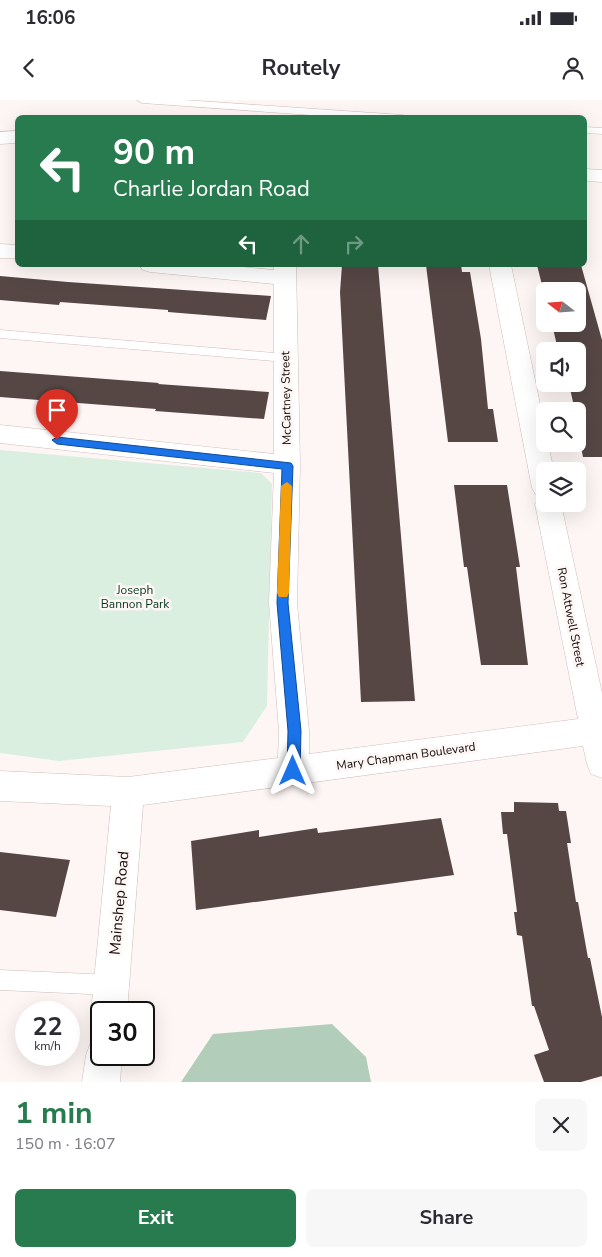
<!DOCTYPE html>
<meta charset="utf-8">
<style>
:root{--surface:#fff;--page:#f7f7f7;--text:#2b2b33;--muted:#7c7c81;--accent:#277b4e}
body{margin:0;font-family:"Nunito Sans",sans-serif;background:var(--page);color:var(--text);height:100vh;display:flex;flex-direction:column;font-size:19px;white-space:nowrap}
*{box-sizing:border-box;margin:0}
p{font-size:16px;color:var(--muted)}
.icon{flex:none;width:28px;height:28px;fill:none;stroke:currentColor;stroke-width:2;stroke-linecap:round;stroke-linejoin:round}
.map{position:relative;height:982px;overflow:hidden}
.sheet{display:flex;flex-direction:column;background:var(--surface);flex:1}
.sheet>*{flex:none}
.hud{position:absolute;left:15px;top:15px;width:572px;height:152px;border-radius:8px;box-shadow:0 5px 20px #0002;background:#277b4e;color:#fff;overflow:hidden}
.needle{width:32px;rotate:287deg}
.controls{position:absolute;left:536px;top:182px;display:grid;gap:10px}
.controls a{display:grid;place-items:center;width:50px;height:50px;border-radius:8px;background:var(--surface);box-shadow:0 5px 20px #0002;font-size:25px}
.speed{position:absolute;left:15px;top:901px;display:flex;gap:10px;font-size:25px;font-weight:700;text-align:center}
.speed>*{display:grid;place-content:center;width:65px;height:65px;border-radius:50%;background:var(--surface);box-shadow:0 5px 20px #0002;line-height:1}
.speed small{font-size:12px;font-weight:400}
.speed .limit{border:2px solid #111;border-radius:8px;background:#fff;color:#111}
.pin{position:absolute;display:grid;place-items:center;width:42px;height:42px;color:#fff;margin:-51px -21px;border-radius:50% 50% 50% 0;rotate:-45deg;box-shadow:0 0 5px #0007}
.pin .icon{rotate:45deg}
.me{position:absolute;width:55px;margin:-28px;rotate:0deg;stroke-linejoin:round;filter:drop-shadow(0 0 4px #0008)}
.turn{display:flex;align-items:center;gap:18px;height:105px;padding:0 15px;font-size:22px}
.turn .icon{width:65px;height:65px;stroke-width:2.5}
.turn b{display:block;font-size:35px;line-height:42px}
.lanes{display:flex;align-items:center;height:48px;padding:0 15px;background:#0003;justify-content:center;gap:25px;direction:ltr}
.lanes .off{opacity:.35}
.round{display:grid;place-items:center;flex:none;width:52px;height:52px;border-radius:8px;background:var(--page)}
.summary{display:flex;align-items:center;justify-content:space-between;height:85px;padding:0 15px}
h1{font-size:30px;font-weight:700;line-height:38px;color:var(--accent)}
.primary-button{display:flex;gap:10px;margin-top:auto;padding:10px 15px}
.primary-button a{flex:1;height:58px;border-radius:8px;background:var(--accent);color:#fff;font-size:20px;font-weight:700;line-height:58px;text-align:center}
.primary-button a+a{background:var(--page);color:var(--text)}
.status{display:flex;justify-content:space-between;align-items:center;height:35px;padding:0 25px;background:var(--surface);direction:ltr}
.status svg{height:14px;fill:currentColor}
header{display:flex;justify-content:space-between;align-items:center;height:65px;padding:0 15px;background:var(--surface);font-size:22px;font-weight:700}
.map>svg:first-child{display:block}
.green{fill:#daefe0}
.water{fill:#b2cebb}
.building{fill:#564745}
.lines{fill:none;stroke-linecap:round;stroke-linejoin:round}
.service-casing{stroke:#cfbdbb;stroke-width:1}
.minor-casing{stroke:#cfbdbb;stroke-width:1}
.service{fill:#fff;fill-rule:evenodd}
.minor{fill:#fff;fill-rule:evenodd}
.route{fill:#1a73e8;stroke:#114b97}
.slow{fill:#f59e0b}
.labels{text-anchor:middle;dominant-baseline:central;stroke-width:5;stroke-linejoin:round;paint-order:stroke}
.street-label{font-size:12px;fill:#100a09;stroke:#fef6f5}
.park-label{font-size:12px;fill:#02361c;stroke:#fef6f5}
.near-street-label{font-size:15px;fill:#100a09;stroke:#fef6f5}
</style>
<div class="status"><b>16:06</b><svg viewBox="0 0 49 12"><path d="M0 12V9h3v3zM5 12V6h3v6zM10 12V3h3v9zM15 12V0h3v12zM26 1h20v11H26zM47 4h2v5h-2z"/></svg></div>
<header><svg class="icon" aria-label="back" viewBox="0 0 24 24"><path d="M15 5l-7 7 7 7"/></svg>Routely<svg class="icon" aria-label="person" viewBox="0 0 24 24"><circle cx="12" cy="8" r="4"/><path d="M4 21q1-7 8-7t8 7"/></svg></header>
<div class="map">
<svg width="602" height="982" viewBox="0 0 602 982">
<rect width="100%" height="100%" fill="#fef6f5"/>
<path class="green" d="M0,350L261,373L272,384L267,606L243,642L59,661L0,653Z"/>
<path class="water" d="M332,924L366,957L371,982H181L213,934Z"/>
<path class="building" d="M342,165H378L415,601L361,602L340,192Z
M426,165H461L462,172H470L481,239L488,309H493L498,342H448Z
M537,165H581L602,240V357H583L578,332V311H575L569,284H578V251L558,250L552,224H578V191H546L545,189H543Z
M0,176L68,182L271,196L266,220L168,212V210L60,202L59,205L0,200Z
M0,271L159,283L158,284L269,292L264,319L155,311L156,309L0,297Z
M454,385H507L520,467H516L528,565H481L467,467H464Z
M514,702L558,703L559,711H566L571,743H567L576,802H578L588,858H590L602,917V976L581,982H544L534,955L549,950L534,906H532L522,836L517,835L514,812H517L507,734H503L501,712H514Z
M441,718L454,775L196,810L191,741L259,730V737L317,728L318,733Z
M0,752L70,760L56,817L0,810Z"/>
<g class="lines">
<g class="service-casing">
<path id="service" d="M137,0H184L403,15L408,18H353L142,3Z
M585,27L602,28V34L585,33Z
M0,230L286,254L292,258L286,262L0,238Z
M0,870L112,875L119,878L122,885L119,892L112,895L0,890Z"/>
</g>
<g class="minor-casing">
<path id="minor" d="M18,31V43L0,44V32Z
M585,69L602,70V82L585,81Z
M0,144L18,145V158H0Z
M139,165H220L274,170V165H296L300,365L297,503L309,631V654L578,619L535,404L541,396L536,395L532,388L489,165H511L545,328V344H548L554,371H545V404H561L602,593V678L591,674L587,664L583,646L143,705L127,912H101V927L96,925L91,912L111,706L0,701V671L128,677L278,658L279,631L269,503L274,373L0,343V325L274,354V184L150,172L143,170Z
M101,938V955H122L120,982H82L86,955L91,942Z"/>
</g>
<use href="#service" class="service"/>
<use href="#minor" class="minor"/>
</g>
<path class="route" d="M57,337L291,363L293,366L288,503L301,631L300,671L298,675L293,677L289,675L287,671L288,631L277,503L282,369L57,344L52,340Z"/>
<path class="slow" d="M287,382L292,386L289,493L287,497H279L277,493L281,386Z"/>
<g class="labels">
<g class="street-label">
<text transform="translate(286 298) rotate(-91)">McCartney Street</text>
<text transform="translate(571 517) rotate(79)">Ron Attwell Street</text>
<text transform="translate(406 656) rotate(-8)">Mary Chapman Boulevard</text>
</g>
<g class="park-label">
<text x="135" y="490">Joseph<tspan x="135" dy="14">Bannon Park</tspan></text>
</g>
<g class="near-street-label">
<text transform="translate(119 803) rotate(-85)">Mainshep Road</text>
</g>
</g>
</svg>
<div class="controls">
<a><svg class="needle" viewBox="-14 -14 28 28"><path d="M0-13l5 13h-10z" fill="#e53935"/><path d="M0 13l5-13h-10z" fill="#7c7c81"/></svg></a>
<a><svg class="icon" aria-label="sound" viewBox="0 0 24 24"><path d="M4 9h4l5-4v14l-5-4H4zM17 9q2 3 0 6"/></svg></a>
<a><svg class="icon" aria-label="search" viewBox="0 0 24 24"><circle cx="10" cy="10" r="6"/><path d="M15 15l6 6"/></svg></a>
<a><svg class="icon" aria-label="layers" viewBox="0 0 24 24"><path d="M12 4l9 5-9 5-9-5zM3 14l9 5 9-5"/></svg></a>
</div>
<div class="speed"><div>22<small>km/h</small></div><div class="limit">30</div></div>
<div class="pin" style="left:57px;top:340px;background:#d93025"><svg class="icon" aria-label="arrive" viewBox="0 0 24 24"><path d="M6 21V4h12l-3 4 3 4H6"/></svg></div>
<svg class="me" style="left:293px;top:671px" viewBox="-20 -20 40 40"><path d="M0-17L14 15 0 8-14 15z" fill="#1a73e8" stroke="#fff" stroke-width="4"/></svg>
<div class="hud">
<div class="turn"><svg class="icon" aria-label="left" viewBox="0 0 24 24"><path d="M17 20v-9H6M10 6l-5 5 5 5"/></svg><div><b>90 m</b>Charlie Jordan Road</div></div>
<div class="lanes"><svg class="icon" aria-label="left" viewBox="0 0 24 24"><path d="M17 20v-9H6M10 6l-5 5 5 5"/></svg><svg class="icon off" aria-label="ahead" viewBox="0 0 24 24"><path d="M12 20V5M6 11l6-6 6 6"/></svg><svg class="icon off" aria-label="right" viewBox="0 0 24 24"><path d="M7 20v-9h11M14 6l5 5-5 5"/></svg></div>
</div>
</div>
<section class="sheet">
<div class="summary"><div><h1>1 min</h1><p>150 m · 16:07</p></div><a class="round"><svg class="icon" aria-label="close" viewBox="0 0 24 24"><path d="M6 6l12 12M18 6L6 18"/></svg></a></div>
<div class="primary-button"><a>Exit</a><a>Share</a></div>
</section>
